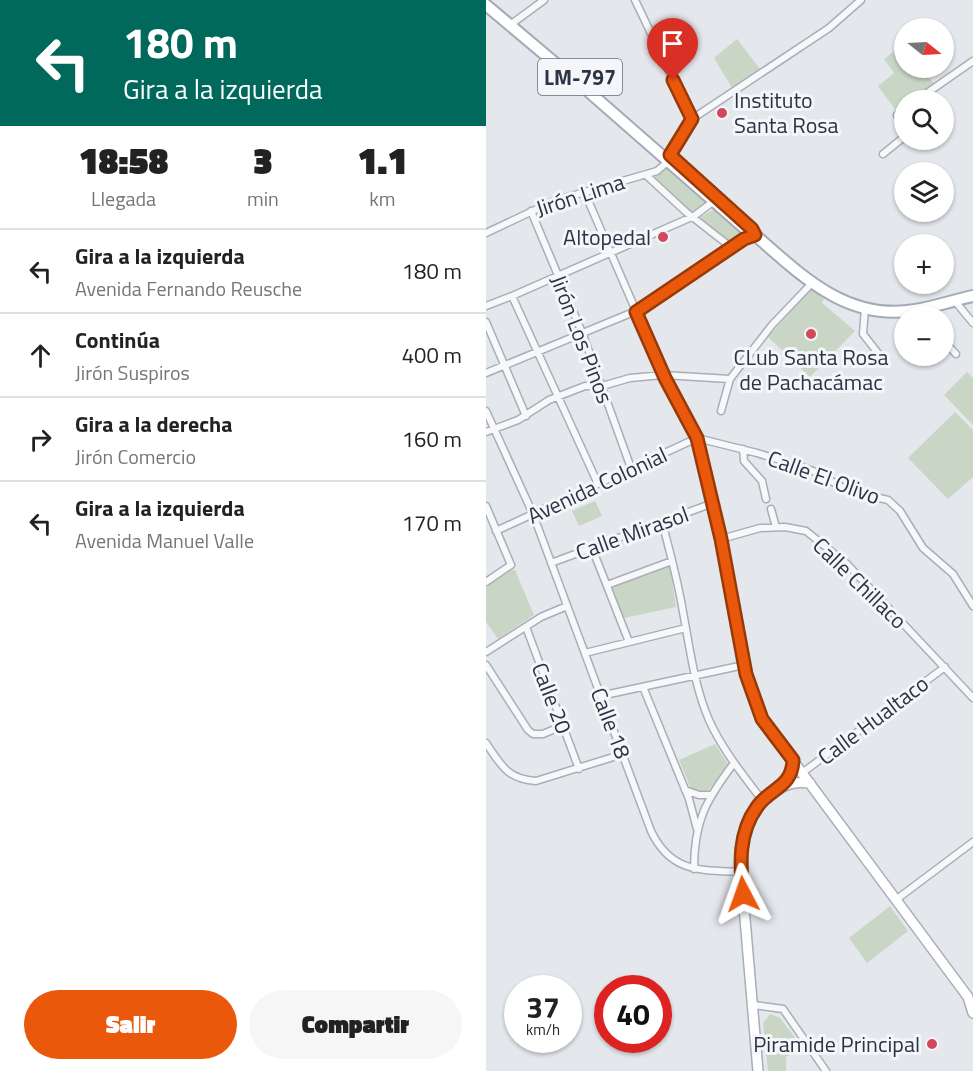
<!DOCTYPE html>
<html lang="es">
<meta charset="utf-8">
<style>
:root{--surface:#fff;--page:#f6f6f6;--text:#222;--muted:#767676;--line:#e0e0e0;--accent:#ea580c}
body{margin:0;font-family:"Titillium Web",sans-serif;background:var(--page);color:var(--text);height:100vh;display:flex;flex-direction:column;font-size:22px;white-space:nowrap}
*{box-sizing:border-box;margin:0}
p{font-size:20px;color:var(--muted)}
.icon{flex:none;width:33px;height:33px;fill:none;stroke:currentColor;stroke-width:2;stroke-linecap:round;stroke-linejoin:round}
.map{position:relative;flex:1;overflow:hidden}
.side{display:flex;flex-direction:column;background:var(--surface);width:486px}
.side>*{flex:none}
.hud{background:#00695c;color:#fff;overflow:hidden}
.needle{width:39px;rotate:108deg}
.buttons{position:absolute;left:408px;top:18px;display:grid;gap:12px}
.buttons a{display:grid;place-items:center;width:60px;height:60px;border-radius:50%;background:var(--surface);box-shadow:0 2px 4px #0004;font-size:30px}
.speed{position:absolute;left:18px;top:975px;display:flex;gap:12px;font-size:30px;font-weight:700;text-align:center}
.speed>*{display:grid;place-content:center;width:78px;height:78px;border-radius:50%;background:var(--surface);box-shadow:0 2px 4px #0004;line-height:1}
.speed small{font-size:15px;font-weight:400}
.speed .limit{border:9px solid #d22;background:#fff;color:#111}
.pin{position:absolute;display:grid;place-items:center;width:51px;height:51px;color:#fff;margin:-62px -26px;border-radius:50% 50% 50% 0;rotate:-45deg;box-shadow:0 0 6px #0007}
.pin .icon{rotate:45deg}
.me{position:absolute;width:66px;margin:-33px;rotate:356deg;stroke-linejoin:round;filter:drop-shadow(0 0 4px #0008)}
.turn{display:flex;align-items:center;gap:21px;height:126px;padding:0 24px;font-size:27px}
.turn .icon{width:78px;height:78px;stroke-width:2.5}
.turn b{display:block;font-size:42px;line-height:51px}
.eta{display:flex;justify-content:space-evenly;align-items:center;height:102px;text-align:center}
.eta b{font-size:36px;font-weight:800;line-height:42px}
.primary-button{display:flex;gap:12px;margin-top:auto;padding:12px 24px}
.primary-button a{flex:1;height:69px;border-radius:36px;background:var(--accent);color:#fff;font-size:24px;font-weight:800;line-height:69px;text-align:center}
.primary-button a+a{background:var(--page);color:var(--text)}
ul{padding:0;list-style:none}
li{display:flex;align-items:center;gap:18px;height:84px;padding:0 24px;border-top:2px solid var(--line)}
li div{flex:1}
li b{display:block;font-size:22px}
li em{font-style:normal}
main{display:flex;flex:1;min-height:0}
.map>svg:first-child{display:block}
.green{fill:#c9d6c5}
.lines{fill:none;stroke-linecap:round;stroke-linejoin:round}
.street-casing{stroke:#a9aeb7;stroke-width:9}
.secondary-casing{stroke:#a9aeb7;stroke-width:12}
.primary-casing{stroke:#a3abb8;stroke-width:14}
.street{stroke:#f7f8fa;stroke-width:6}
.secondary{stroke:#fff;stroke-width:9}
.primary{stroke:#fff;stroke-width:10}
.route-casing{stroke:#983908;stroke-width:15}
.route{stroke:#ea580c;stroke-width:10}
.poi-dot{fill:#d1495b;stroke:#f4f6f9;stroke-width:2}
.labels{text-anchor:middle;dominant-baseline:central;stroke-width:6;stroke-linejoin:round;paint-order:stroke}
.shield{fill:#f4f6f9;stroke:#676e7b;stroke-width:1.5}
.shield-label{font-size:21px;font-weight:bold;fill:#2b3445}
.poi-label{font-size:22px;fill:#2b3445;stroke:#f4f6f9;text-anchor:end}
.street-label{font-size:22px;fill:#2b3445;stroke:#f4f6f9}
</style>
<main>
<section class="side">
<div class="hud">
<div class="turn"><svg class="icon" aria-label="left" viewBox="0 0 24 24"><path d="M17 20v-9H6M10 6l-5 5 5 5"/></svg><div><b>180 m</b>Gira a la izquierda</div></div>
</div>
<div class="eta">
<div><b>18:58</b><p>Llegada</p></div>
<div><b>3</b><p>min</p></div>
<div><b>1.1</b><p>km</p></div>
</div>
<ul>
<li><svg class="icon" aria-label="left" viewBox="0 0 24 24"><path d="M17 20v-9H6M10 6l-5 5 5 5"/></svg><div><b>Gira a la izquierda</b><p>Avenida Fernando Reusche</p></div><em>180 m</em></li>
<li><svg class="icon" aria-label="ahead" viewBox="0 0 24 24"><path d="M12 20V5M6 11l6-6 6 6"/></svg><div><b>Continúa</b><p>Jirón Suspiros</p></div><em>400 m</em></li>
<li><svg class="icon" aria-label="right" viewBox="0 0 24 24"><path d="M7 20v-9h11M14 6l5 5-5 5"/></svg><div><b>Gira a la derecha</b><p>Jirón Comercio</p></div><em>160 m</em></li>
<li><svg class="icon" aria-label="left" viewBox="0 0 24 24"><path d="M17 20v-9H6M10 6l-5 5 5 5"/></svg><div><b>Gira a la izquierda</b><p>Avenida Manuel Valle</p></div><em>170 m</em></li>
</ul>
<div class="primary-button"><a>Salir</a><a>Compartir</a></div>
</section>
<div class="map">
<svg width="487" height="1071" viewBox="0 0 487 1071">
<rect width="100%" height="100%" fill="#e4e7ec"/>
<path class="green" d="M251,39L274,69L246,88L228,58Z
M418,44V68H436L449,85L427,100H418V107L411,112L392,86L408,73L398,59Z
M183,167L220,200V204L209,213L205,214L163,177L170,176Z
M230,208L262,234L245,247L211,219Z
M325,289L338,299L336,303L369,331L324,377L282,337Z
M481,372L487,378V425L458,395Z
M469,412L487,430V477L462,499L422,458Z
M109,501L116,516L93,526L86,511Z
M181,566L184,567L190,607L138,618L126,589L127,586Z
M26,570H29L48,615L12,639L0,622V587Z
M229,744L242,764C237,771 223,795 214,794C211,793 208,791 205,789L193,760Z
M404,906L422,931L381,963L363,938Z
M284,1014L294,1018L317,1048L300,1057V1071H282L277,1023Z"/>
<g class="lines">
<g class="street-casing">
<path id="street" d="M149,0L206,119
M24,25L58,0
M431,100L487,61
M418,109L411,115L418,134
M397,154L418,137
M160,175L200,212L246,248
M98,191L179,378L211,438
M45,211L97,335L145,468
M0,233L68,201L171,171L178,165L206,119L343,28L375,0
M26,296L112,484
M468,300L487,323
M0,306L26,296L208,216L232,198
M379,308L377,334L395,357
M0,322L40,416
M458,341L470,354
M0,373L150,311L258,239L269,235
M0,411L47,514L165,831C185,873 214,870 255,872
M235,411L244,379L286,325L326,283
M0,432L32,420L63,400L99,386H116L144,378L177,375L244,379
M211,438L271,453L316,467L327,471L363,491L402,500L414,511L437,548L467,574L487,606
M257,449L258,461L276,481L280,499
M0,506L25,565L0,582
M285,509L290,527
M176,522C184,552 192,581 197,612C204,649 208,685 223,720C236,749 257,775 276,800
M10,531L211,438
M235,539L274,528L299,527L320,531L361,564L487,698
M106,548L143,642
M65,563L227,503
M121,585L186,561
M40,627L93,769
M0,652L55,617L81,606
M99,653L200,628
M0,665L42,730L47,734H57L76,726
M157,687L203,799L211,829
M114,696L258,665
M0,743C15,765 21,779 50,781L137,754
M316,773L459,667
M199,790L213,795H225
M208,869C208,821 220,800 248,763
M411,899L487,842
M268,1005L297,1009L340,1071"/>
</g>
<g class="secondary-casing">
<path id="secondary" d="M211,438L235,539L260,674L276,719L482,997L487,1013
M296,786L304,773L307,760
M272,1071L255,872C254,838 259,812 288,792C300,784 310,781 324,783"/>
</g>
<g class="primary-casing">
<path id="primary" d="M0,5L94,84L263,232L269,235C315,275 361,322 429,310C448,307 468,300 487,296"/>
</g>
<use href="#street" class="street"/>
<use href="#secondary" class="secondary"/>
<use href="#primary" class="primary"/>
</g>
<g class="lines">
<g class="route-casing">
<path id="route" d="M187,80L206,119L184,155L266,229L269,235L258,239L150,312L179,378L211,438L235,539L260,674L276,719L307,760C306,788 284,788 271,807C252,833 254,864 257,894"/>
</g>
<use href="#route" class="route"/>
</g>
<g class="poi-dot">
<circle cx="236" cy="113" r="6"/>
<circle cx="177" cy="237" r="6"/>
<circle cx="325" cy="334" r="6"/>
<circle cx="446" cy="1044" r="6"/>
</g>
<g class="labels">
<rect class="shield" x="52" y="59" width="84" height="36" rx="4.5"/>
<g class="shield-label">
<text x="94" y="77">LM-797</text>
</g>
<g class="poi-label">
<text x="248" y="100" text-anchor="start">Instituto<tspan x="248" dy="25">Santa Rosa</tspan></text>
<text x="165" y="237">Altopedal</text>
<text x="325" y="357" text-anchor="middle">CLub Santa Rosa<tspan x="325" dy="25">de Pachacámac</tspan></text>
<text x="434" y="1044">Piramide Principal</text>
</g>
<g class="street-label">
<text transform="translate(94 195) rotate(-18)">Jirón Lima</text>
<text transform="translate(96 339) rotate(69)">Jirón Los Pinos</text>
<text transform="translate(338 477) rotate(20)">Calle El Olivo</text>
<text transform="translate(111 485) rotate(-25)">Avenida Colonial</text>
<text transform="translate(146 533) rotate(-20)">Calle Mirasol</text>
<text transform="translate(374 583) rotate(44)">Calle Chillaco</text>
<text transform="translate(66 698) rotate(69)">Calle 20</text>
<text transform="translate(387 720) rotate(-37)">Calle Hualtaco</text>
<text transform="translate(125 723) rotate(69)">Calle 18</text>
</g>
</g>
</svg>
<div class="buttons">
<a><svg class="needle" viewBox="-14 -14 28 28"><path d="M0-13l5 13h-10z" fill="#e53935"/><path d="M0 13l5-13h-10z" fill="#767676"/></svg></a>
<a><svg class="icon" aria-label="search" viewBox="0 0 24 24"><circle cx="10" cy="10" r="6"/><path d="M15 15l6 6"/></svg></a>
<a><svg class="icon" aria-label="layers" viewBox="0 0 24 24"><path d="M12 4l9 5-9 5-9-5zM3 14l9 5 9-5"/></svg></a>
<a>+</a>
<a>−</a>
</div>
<div class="speed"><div>37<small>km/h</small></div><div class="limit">40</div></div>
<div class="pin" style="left:187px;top:80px;background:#d93025"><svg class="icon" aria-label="arrive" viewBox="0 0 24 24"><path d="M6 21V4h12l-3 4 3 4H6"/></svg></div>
<svg class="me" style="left:257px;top:894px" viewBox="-20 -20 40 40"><path d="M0-17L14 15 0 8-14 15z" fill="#ea580c" stroke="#fff" stroke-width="4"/></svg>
</div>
</main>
